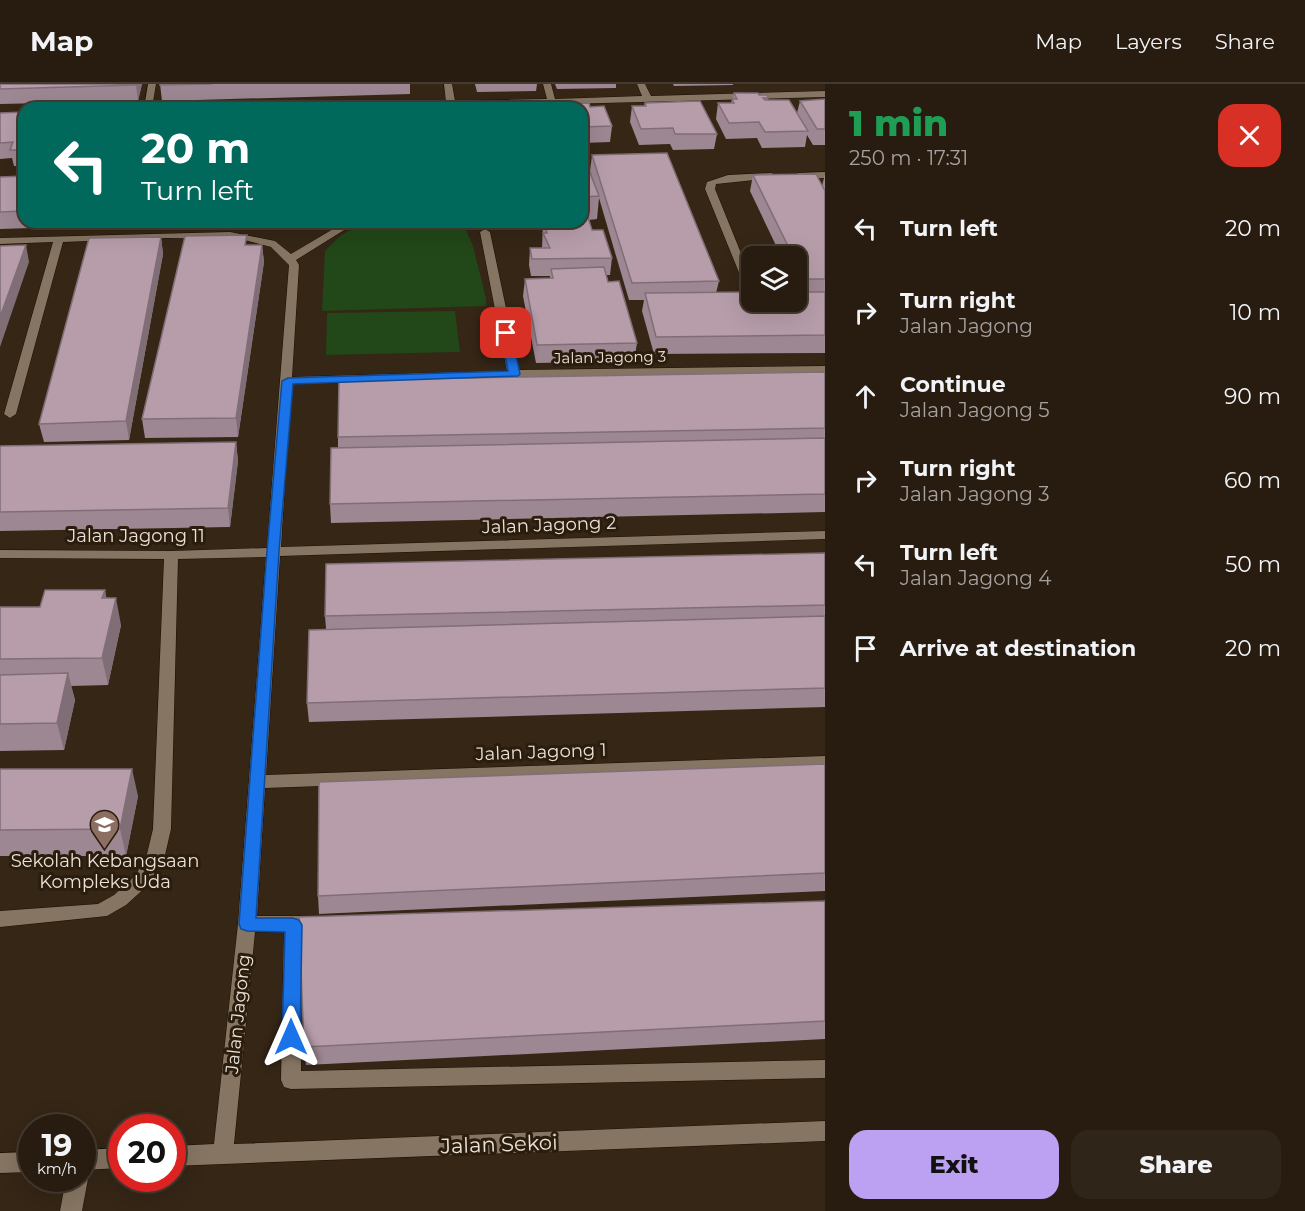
<!DOCTYPE html>
<html lang="en">
<head>
<meta charset="utf-8">
<style>
	body { margin:0; font-family:Montserrat,sans-serif; background:#302519; color:#f1f3f6; height:100vh; display:flex; flex-direction:column; font-size:22px; white-space:nowrap }
	* { box-sizing:border-box; margin:0 }
	p { font-size:20px; color:#a5a19f }
	.icon { flex:none; width:33px; height:33px; fill:none; stroke:currentColor; stroke-width:2; stroke-linecap:round; stroke-linejoin:round }
	.map { position:relative; flex:1; overflow:hidden }
	.details { display:flex; flex-direction:column; background:#281c10; width:480px }
	.details>* { flex:none }
	.hud { position:absolute; left:18px; top:18px; width:570px; height:126px; border-radius:18px; box-shadow:0 6px 24px #0002,0 0 0 2px #443a30; background:#00695c; color:#fff; overflow:hidden }
	.fabs { position:absolute; left:741px; top:162px; display:grid; gap:12px }
	.fabs a { display:grid; place-items:center; width:66px; height:66px; border-radius:12px; background:#281c10; box-shadow:0 6px 24px #0002,0 0 0 2px #443a30; font-size:30px }
	.speed { position:absolute; left:18px; top:1030px; display:flex; gap:12px; font-size:30px; font-weight:700; text-align:center }
	.speed>* { display:grid; place-content:center; width:78px; height:78px; border-radius:50%; background:#281c10; box-shadow:0 6px 24px #0002,0 0 0 2px #443a30; line-height:1 }
	.speed small { font-size:15px; font-weight:400 }
	.speed .limit { border:9px solid #d22; background:#fff; color:#111 }
	.pin { position:absolute; display:grid; place-items:center; width:51px; height:51px; color:#fff; margin:-26px; border-radius:12px; box-shadow:0 3px 9px #0006 }
	.me { position:absolute; width:66px; margin:-33px; rotate:0deg; stroke-linejoin:round; filter:drop-shadow(0 0 4px #0008) }
	.turn { display:flex; align-items:center; gap:21px; height:126px; padding:0 24px; font-size:27px }
	.turn .icon { width:78px; height:78px; stroke-width:2.5 }
	.turn b { display:block; font-size:42px; line-height:51px }
	.round { display:grid; place-items:center; flex:none; width:63px; height:63px; border-radius:18px; background:#302519 }
	.summary { display:flex; align-items:center; justify-content:space-between; height:102px; padding:0 24px }
	h1 { font-size:36px; font-weight:800; line-height:45px; color:#1e9e55 }
	.primary-button { display:flex; gap:12px; margin-top:auto; padding:12px 24px }
	.primary-button a { flex:1; height:69px; border-radius:18px; background:#bca0f2; color:#111; font-size:24px; font-weight:800; line-height:69px; text-align:center }
	.primary-button a+a { background:#302519; color:#f1f3f6 }
	ul { padding:0; list-style:none }
	li { display:flex; align-items:center; gap:18px; height:84px; padding:0 24px }
	li div { flex:1 }
	li b { display:block; font-size:22px }
	li em { font-style:normal }
	header { display:flex; align-items:center; gap:36px; box-sizing:border-box; height:84px; padding:0 30px; background:#281c10; border-bottom:2px solid #443a30 }
	header strong { font-size:28px }
	nav { display:flex; gap:33px; margin-inline-start:auto; font-size:21px }
	main { display:flex; flex:1; min-height:0 }
	.map>svg:first-child { display:block }
	.green { fill:#224718 }
	.lines { fill:none; stroke-linecap:round; stroke-linejoin:round }
	.minor-casing { stroke:#1c0f02; stroke-width:1 }
	.minor { fill:#867562; fill-rule:evenodd }
	.wall { fill:#9d8792 }
	.shaded-wall { fill:#806e77 }
	.building { fill:#b79daa; stroke:#806e77; stroke-width:1.5 }
	.route { fill:#1a73e8; stroke:#114b97; stroke-width:1.5 }
	.labels { text-anchor:middle; dominant-baseline:central; stroke-width:6; stroke-linejoin:round; paint-order:stroke }
	.far-street-label { font-size:15px; fill:#eae1d7; stroke:#2b1d0d }
	.street-label { font-size:18px; fill:#eae1d7; stroke:#2b1d0d }
	.poi-label { font-size:18px; fill:#eae1d7; stroke:#2b1d0d }
	.near-street-label { font-size:21px; fill:#eae1d7; stroke:#2b1d0d }
</style>
</head>
<body>
<header>
<strong>Map</strong>
<nav><a>Map</a><a>Layers</a><a>Share</a></nav>
</header>
<main>
<div class="map">
<svg width="825" height="1127" viewBox="0 0 825 1127">
	<rect width="100%" height="100%" fill="#352616"/>
	<path class="green" d="M365 138H449L464 142 473 162 486 214V222L322 227 325 167 340 152Z
		M455 227 460 268 326 271 327 229Z"/>
	<g class="lines">
		<defs>
			<path id="minor" d="M148 0H156L152 24H144Z
				M444 0H452L455 17 547 15 543 0H551L555 15 642 12 637 0H645L651 12 825 7V13L415 24 411 21 415 18H446Z
				M373 19 377 22 376 24H309L313 21Z
				M825 88V94L798 95 793 92 798 89Z
				M771 89 774 90V94L716 100 715 105 749 189 744 192 740 191 705 105 707 98 728 91Z
				M345 138H357L296 176 299 181 292 293 507 287 480 148 485 145 490 148 519 286 825 282V290L514 294 291 300 281 463 825 447V455L280 472 266 691 825 672V684L265 704 257 832H301L307 835 310 840 307 845 302 847 301 987 825 976V994L291 1005 284 1003 281 996 284 848H255L234 1060 825 1037V1057L172 1082V1062L214 1060 238 840 266 473 178 475 171 745 165 771 148 801 126 821 107 832 0 843V827L98 820 114 811 136 791 147 770 153 745 164 475 0 474V466L171 467 267 464 289 181 271 163 241 155 165 154 63 158 16 330 10 334 4 330 53 158 0 160V154L230 148 275 157 291 170Z
				M122 1064V1084L82 1086V1066Z
				M32 1068V1088L0 1089V1069Z
				M82 1087 88 1095 82 1127H60L66 1095H82Z"/>
		</defs>
		<use href="#minor" class="minor-casing"/>
		<use href="#minor" class="minor"/>
	</g>
	<path class="wall" d="M0 0H142L138 17 0 20Z
		M160 0H410V10L162 17Z
		M475 0H537L536 7 477 8Z
		M555 0H616V4L557 5Z
		M673 0H733V1L674 2Z
		M734 9 759 11 768 14V16L797 29 800 17 825 15V61H813L807 51 805 63 762 64 757 54 726 55 716 35 718 19H731L732 15H733Z
		M645 19 717 50 714 65 673 66 670 60 639 61 630 38 632 22H644Z
		M556 20 590 23 612 42 610 58 582 59V24L556 23Z
		M24 28V82H14L12 74 0 75V29Z
		M582 68 594 99 590 87 592 71 719 197 716 209 798 208 796 205V172H781L750 107 753 91 822 102 825 90V269L654 270 642 227 644 216H629L599 114 597 135 589 136 592 146 612 174 610 191H606L608 198 637 259 634 277 536 279 523 212 525 195 550 194V192H531L529 181 530 164H542L543 139 491 142 489 138H582Z
		M24 92V138H214L0 145V93Z
		M161 153 163 170 129 356 44 358 39 340Z
		M248 161H262L264 178 238 353 145 354 142 335Z
		M825 288V428L331 439 330 420 338 364V353Z
		M236 358 238 377 230 443 0 447V362Z
		M825 469V623L309 638 307 619 326 545 325 532Z
		M105 506 106 514 121 541 108 601 71 602 75 616 64 666 0 667V523H40Z
		M825 680V807L319 830 318 812Z
		M0 685 138 712 126 772H0Z
		M825 817V955L306 981 304 963Z"/>
	<path class="shaded-wall" d="M136 0H142L138 17 136 1Z
		M161 153 163 170 129 356 126 337Z
		M26 161 29 178 0 263V233Z
		M262 161 264 178 238 353 236 334Z
		M236 358 238 377 230 443 228 424Z
		M105 506 110 532 102 514Z
		M116 514 121 541 108 601 102 574Z
		M68 589 75 616 64 666 57 639Z
		M132 685 138 712 126 772 120 745Z"/>
	<path class="building" d="M0 0H136V1L0 5Z
		M160 0H212L160 1Z
		M734 9H758L759 11H767L768 14H763L765 16H789L808 47 765 48 759 38 729 39 718 19H734L732 15H737Z
		M825 15V45H817L800 17Z
		M700 17 717 50H675L673 44 641 45 632 22H646L645 19Z
		M332 18V24H280V20Z
		M434 19 435 24H352V20Z
		M589 19 590 23 604 22 612 42 582 43V24H543L542 23H557L556 20Z
		M252 23V24H208Z
		M467 23 505 24H467Z
		M24 28V66H10L13 58 0 59V29Z
		M582 68 599 112 582 113Z
		M667 69 719 197 632 199 592 71Z
		M816 90 825 107V195H804L796 180V172H793L753 91Z
		M24 92V127L0 128V93Z
		M582 133H588L592 146H603L612 174 532 175 530 164H550L543 149H547L544 138H582Z
		M247 151 245 161H262L236 334 142 335 185 152Z
		M161 153 126 337 39 340 89 154Z
		M26 161 0 233V162Z
		M604 183 608 198 619 197 637 259 537 261 525 195 553 194 551 185Z
		M752 208V218H796V208H825V251L656 253 645 209Z
		M825 288V344L338 353 339 296Z
		M825 354V410L330 420 331 364Z
		M236 358 228 424 0 428V362Z
		M825 469V521L325 532 326 480Z
		M45 506H105L102 514H116L102 574 0 575V523H40Z
		M825 532V604L307 619 309 546Z
		M68 589 57 639 0 640V591Z
		M825 680V789L318 812 319 698Z
		M0 685H132L120 745 0 746Z
		M825 817V937L304 963 299 833Z"/>
	<path class="route" d="M506 246 511 249 520 290 518 292 293 300 279 467 256 834H293L299 836 302 841 300 953 297 959 291 961 285 959 282 953 285 848 247 847 241 845 239 840 267 467 282 297 288 294 508 287 501 249Z"/>
	<defs>
		<symbol id="school-pin" viewBox="-11 -11 22 30"><path d="M0 17L-7.5 6A9.5 9.5 0 1 1 7.5 6Z" fill="#8d6e63" stroke="#2b1d0d"/><path d="M0-5L7-2L0 1L-7-2ZM-4 1L0 2.5L4 1V4Q0 6-4 4Z" fill="#fff"/></symbol>
	</defs>
	<g fill-rule="evenodd">
		<use href="#school-pin" x="88" y="724" width="33" height="45"/>
	</g>
	<g class="labels">
		<g class="far-street-label">
			<text transform="translate(610 273) rotate(-1)">Jalan Jagong 3</text>
		</g>
		<g class="street-label">
			<text transform="translate(549 441) rotate(-2)">Jalan Jagong 2</text>
			<text x="136" y="452">Jalan Jagong 11</text>
			<text transform="translate(541 668) rotate(-2)">Jalan Jagong 1</text>
			<text transform="translate(238 930) rotate(-84)">Jalan Jagong</text>
		</g>
		<g class="poi-label">
			<text x="105" y="777">Sekolah Kebangsaan<tspan x="105" dy="21">Kompleks Uda</tspan></text>
		</g>
		<g class="near-street-label">
			<text transform="translate(499 1060) rotate(-2)">Jalan Sekoi</text>
		</g>
	</g>
</svg>
<div class="fabs">
<a><svg class="icon" aria-label="layers" viewBox="0 0 24 24"><path d="M12 4l9 5-9 5-9-5zM3 14l9 5 9-5"/></svg></a>
</div>
<div class="speed"><div>19<small>km/h</small></div><div class="limit">20</div></div>
<div class="pin" style="left:506px;top:249px;background:#d93025"><svg class="icon" aria-label="arrive" viewBox="0 0 24 24"><path d="M6 21V4h12l-3 4 3 4H6"/></svg></div>
<svg class="me" style="left:291px;top:953px" viewBox="-20 -20 40 40"><path d="M0-17L14 15 0 8-14 15z" fill="#1a73e8" stroke="#fff" stroke-width="4"/></svg>
<div class="hud">
<div class="turn"><svg class="icon" aria-label="left" viewBox="0 0 24 24"><path d="M17 20v-9H6M10 6l-5 5 5 5"/></svg><div><b>20 m</b>Turn left</div></div>
</div>
</div>
<section class="details">
<div class="summary"><div><h1>1 min</h1><p>250 m · 17:31</p></div><a class="round" style="background:#d93025;color:#fff"><svg class="icon" aria-label="close" viewBox="0 0 24 24"><path d="M6 6l12 12M18 6L6 18"/></svg></a></div>
<ul>
<li><svg class="icon" aria-label="left" viewBox="0 0 24 24"><path d="M17 20v-9H6M10 6l-5 5 5 5"/></svg><div><b>Turn left</b></div><em>20 m</em></li>
<li><svg class="icon" aria-label="right" viewBox="0 0 24 24"><path d="M7 20v-9h11M14 6l5 5-5 5"/></svg><div><b>Turn right</b><p>Jalan Jagong</p></div><em>10 m</em></li>
<li><svg class="icon" aria-label="ahead" viewBox="0 0 24 24"><path d="M12 20V5M6 11l6-6 6 6"/></svg><div><b>Continue</b><p>Jalan Jagong 5</p></div><em>90 m</em></li>
<li><svg class="icon" aria-label="right" viewBox="0 0 24 24"><path d="M7 20v-9h11M14 6l5 5-5 5"/></svg><div><b>Turn right</b><p>Jalan Jagong 3</p></div><em>60 m</em></li>
<li><svg class="icon" aria-label="left" viewBox="0 0 24 24"><path d="M17 20v-9H6M10 6l-5 5 5 5"/></svg><div><b>Turn left</b><p>Jalan Jagong 4</p></div><em>50 m</em></li>
<li><svg class="icon" aria-label="arrive" viewBox="0 0 24 24"><path d="M6 21V4h12l-3 4 3 4H6"/></svg><div><b>Arrive at destination</b></div><em>20 m</em></li>
</ul>
<div class="primary-button"><a>Exit</a><a>Share</a></div>
</section>
</main>
</body>
</html>
